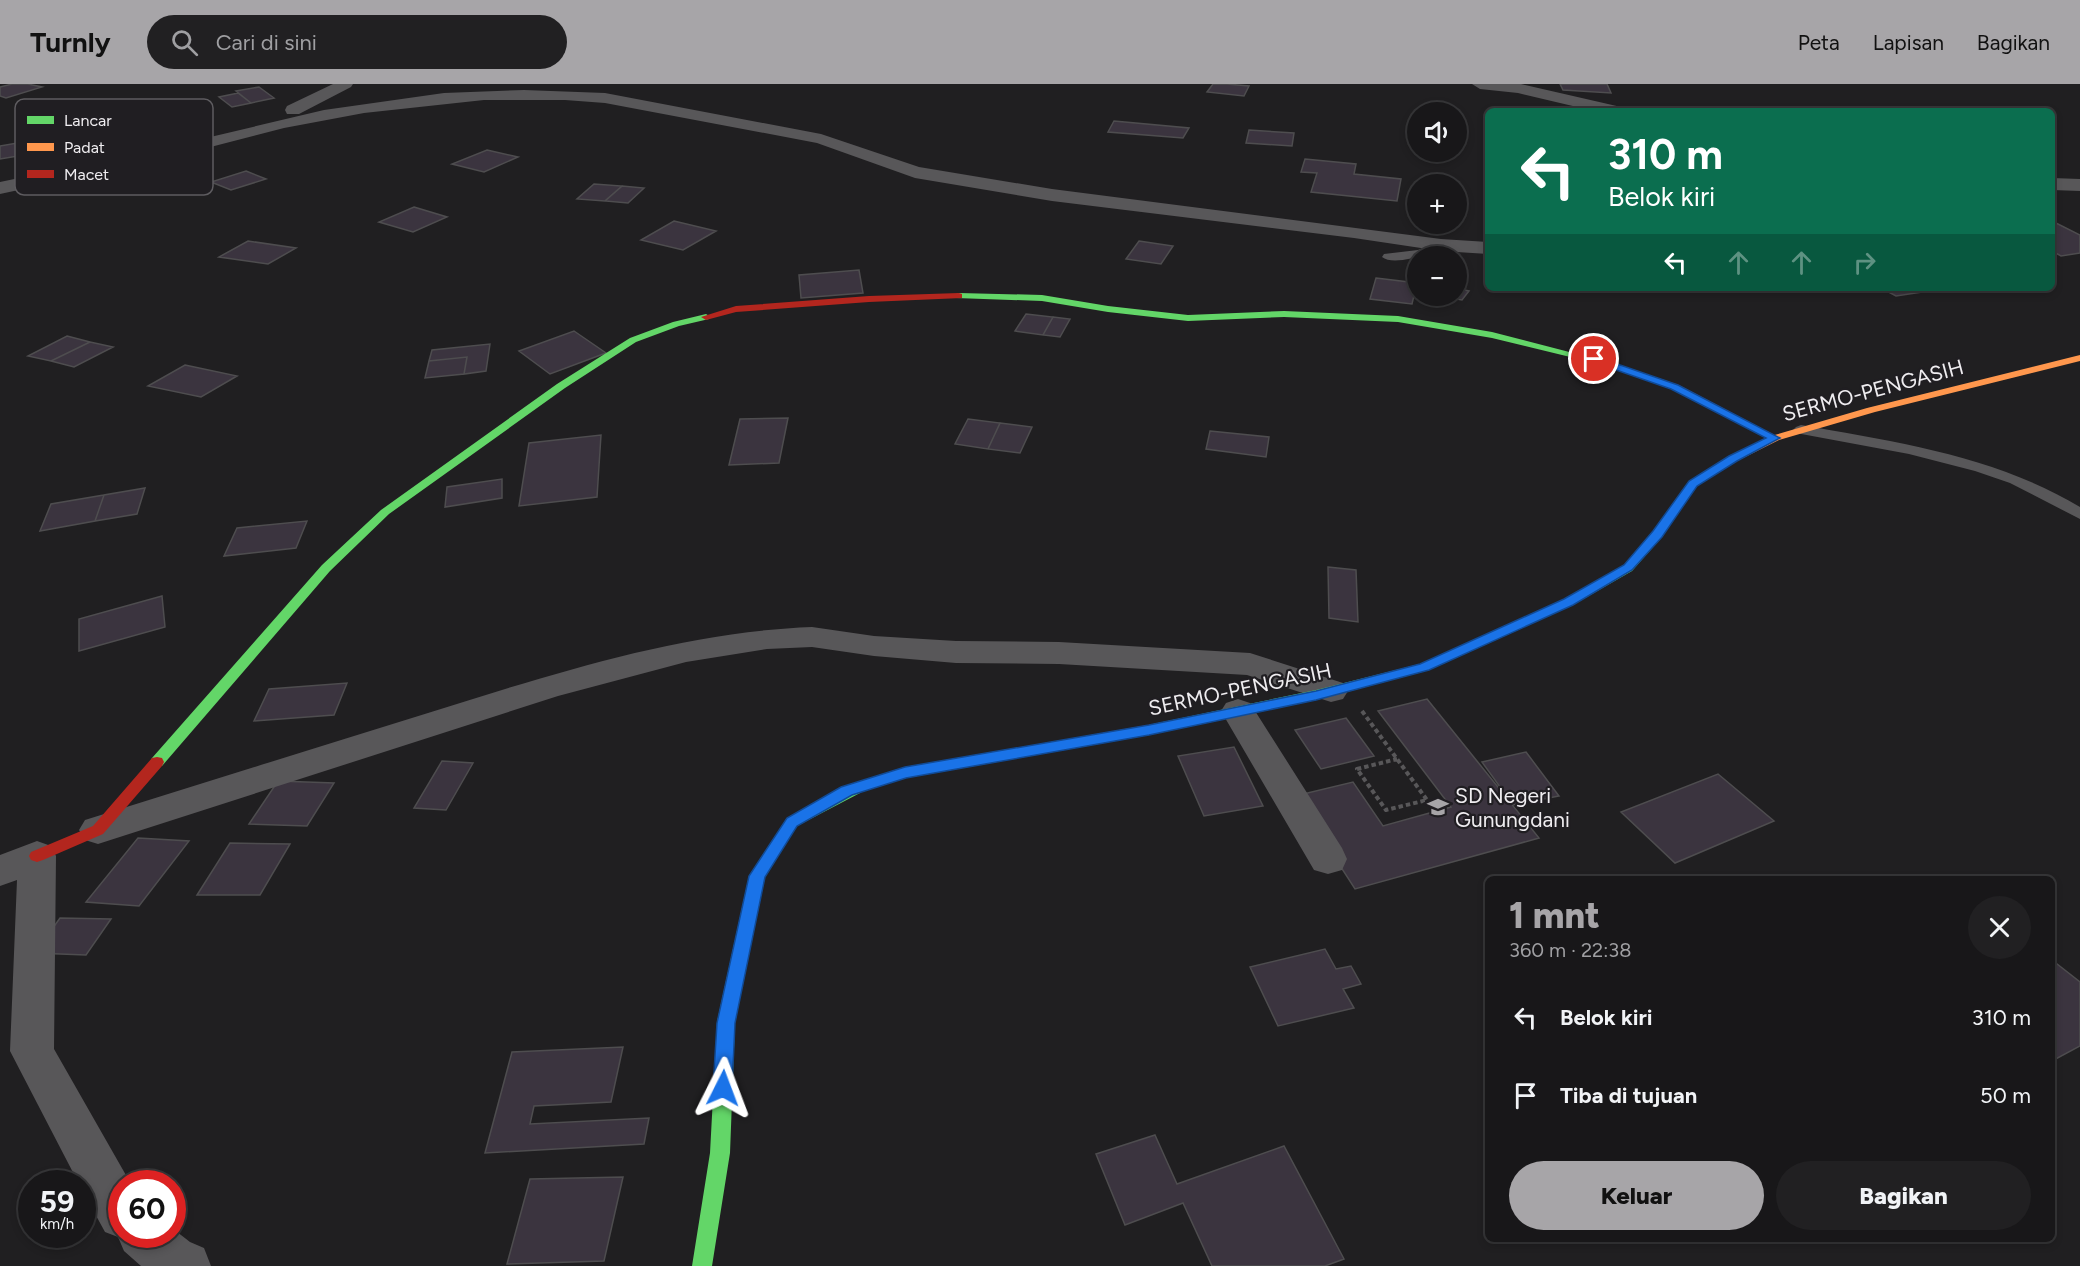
<!DOCTYPE html>
<html lang="id">
<head>
<meta charset="utf-8">
<style>
	body { margin:0; font-family:Figtree,sans-serif; background:#212022; color:#f1f3f6; height:100vh; display:flex; flex-direction:column; font-size:22px; white-space:nowrap }
	* { box-sizing:border-box; margin:0 }
	p { font-size:20px; color:#9f9fa2 }
	.icon { flex:none; width:33px; height:33px; fill:none; stroke:currentColor; stroke-width:2; stroke-linecap:round; stroke-linejoin:round }
	.map { position:relative; flex:1; overflow:hidden }
	.panel { position:absolute; left:1485px; top:792px; width:570px; height:366px; display:flex; flex-direction:column; background:#181719; border-radius:9px; box-shadow:0 3px 9px #0003,0 0 0 2px #363638 }
	.panel>* { flex:none }
	.hud { position:absolute; left:1485px; top:24px; width:570px; height:183px; border-radius:9px; box-shadow:0 3px 9px #0003,0 0 0 2px #363638; background:#0b6e4f; color:#fff; overflow:hidden }
	.buttons { position:absolute; left:1407px; top:18px; display:grid; gap:12px }
	.buttons a { display:grid; place-items:center; width:60px; height:60px; border-radius:50%; background:#181719; box-shadow:0 3px 9px #0003,0 0 0 2px #363638; font-size:30px }
	.speed { position:absolute; left:18px; top:1086px; display:flex; gap:12px; font-size:30px; font-weight:700; text-align:center }
	.speed>* { display:grid; place-content:center; width:78px; height:78px; border-radius:50%; background:#181719; box-shadow:0 3px 9px #0003,0 0 0 2px #363638; line-height:1 }
	.speed small { font-size:15px; font-weight:400 }
	.speed .limit { border:9px solid #d22; background:#fff; color:#111 }
	.pin { position:absolute; display:grid; place-items:center; width:51px; height:51px; color:#fff; margin:-26px; border:3px solid #fff; border-radius:50%; box-shadow:0 2px 6px #0007 }
	.me { position:absolute; width:66px; margin:-33px; rotate:3deg; stroke-linejoin:round; filter:drop-shadow(0 0 4px #0008) }
	.turn { display:flex; align-items:center; gap:21px; height:126px; padding:0 24px; font-size:27px }
	.turn .icon { width:78px; height:78px; stroke-width:2.5 }
	.turn b { display:block; font-size:42px; line-height:51px }
	.lanes { display:flex; align-items:center; height:57px; padding:0 24px; background:#0003; justify-content:center; gap:30px; direction:ltr }
	.lanes .off { opacity:.35 }
	.round { display:grid; place-items:center; flex:none; width:63px; height:63px; border-radius:32px; background:#212022 }
	.headline { display:flex; align-items:center; justify-content:space-between; height:102px; padding:0 24px }
	h1 { font-size:36px; font-weight:800; line-height:45px; color:#a7a5a8 }
	.primary-button { display:flex; gap:12px; margin-top:auto; padding:12px 24px }
	.primary-button a { flex:1; height:69px; border-radius:36px; background:#a7a5a8; color:#111; font-size:24px; font-weight:800; line-height:69px; text-align:center }
	.primary-button a+a { background:#212022; color:#f1f3f6 }
	ul { padding:0; list-style:none }
	li { display:flex; align-items:center; gap:18px; height:78px; padding:0 24px }
	li div { flex:1 }
	li b { display:block; font-size:22px }
	li em { font-style:normal }
	header { display:flex; align-items:center; gap:36px; box-sizing:border-box; height:84px; padding:0 30px; background:#a7a5a8; color:#111 }
	header strong { font-size:28px }
	nav { display:flex; gap:33px; margin-inline-start:auto; font-size:21px }
	.search { width:420px; height:54px; background:#212022; display:flex; align-items:center; gap:15px; box-sizing:border-box; padding:0 21px; border-radius:33px; color:#9f9fa2; font-size:22px }
	.map>svg:first-child { display:block }
	.building { fill:#3b343f; stroke:#4e4d4f; stroke-width:1.5 }
	.lines { fill:none; stroke-linecap:round; stroke-linejoin:round }
	.path { stroke:#585759; stroke-width:4; stroke-dasharray:4.5 3; stroke-linecap:butt }
	.lane { fill:#585759; fill-rule:evenodd }
	.street { fill:#585759; fill-rule:evenodd }
	.fast { fill:#63d668; fill-rule:evenodd }
	.slow { fill:#ff974d; fill-rule:evenodd }
	.jam { fill:#b3261e; fill-rule:evenodd }
	.route { fill:#1a73e8; stroke:#114b97; stroke-width:1.5 }
	.labels { text-anchor:middle; dominant-baseline:central; stroke-width:4.5; stroke-linejoin:round; paint-order:stroke }
	.street-label { font-size:21px; fill:#efedf0; stroke:#201e22 }
	.poi-label { font-size:21px; fill:#efedf0; stroke:#201e22; text-anchor:start }
	.key { fill:#201e22; stroke:#5e5c60; stroke-width:1.5 }
	.key-label { font-size:16px; fill:#efedf0 }
</style>
</head>
<body>
<header>
<strong>Turnly</strong>
<div class="search"><svg class="icon" aria-label="search" viewBox="0 0 24 24"><circle cx="10" cy="10" r="6"/><path d="M15 15l6 6"/></svg>Cari di sini</div>
<nav><a>Peta</a><a>Lapisan</a><a>Bagikan</a></nav>
</header>
<div class="map">
<svg width="2080" height="1182" viewBox="0 0 2080 1182">
	<rect width="100%" height="100%" fill="#201f21"/>
	<path class="building" d="M12 0H28L42 3 6 14 0 12V3Z
		M1213 0H1227L1249 2 1244 12 1207 8Z
		M1560 0H1607L1611 9 1563 6Z
		M259 3 274 14 251 19 236 7Z
		M238 9 251 19 232 23 219 13Z
		M1114 37 1189 44 1183 54 1108 48Z
		M1249 46 1294 49 1292 62 1246 59Z
		M23 58 30 70 0 75V62Z
		M487 66 518 73 484 88 452 80Z
		M1305 75 1356 80 1354 90 1401 95 1397 117 1311 108 1317 89 1301 88Z
		M246 87 266 95 231 106 211 98Z
		M594 100 622 102 605 117 577 115Z
		M622 102 644 104 628 119 605 117Z
		M414 123 447 133 413 148 379 138Z
		M674 137 716 147 683 166 641 156Z
		M2052 137 2080 151V169L2061 172 2052 167Z
		M248 157 296 164 268 180 219 173Z
		M1139 157 1173 162 1161 180 1126 175Z
		M859 186 863 209 801 214 799 191Z
		M1376 194 1417 199 1412 220 1370 215Z
		M1456 204 1469 207 1462 216 1445 213 1456 212Z
		M1881 204H1949L1896 212Z
		M1026 230 1053 233 1043 251 1015 247Z
		M1053 233 1070 235 1060 253 1043 251Z
		M574 247 606 269 550 290 519 267Z
		M67 252 90 258 51 277 28 272Z
		M90 258 113 263 74 283 51 277Z
		M490 260 486 287 464 290 467 273 429 277 432 266Z
		M467 273 464 290 425 294 429 277Z
		M185 281 237 292 201 313 148 302Z
		M788 334 779 379 729 381 740 335Z
		M968 335 1000 339 988 365 955 360Z
		M1000 339 1032 343 1020 369 988 365Z
		M1210 347 1269 353 1266 373 1206 365Z
		M601 351 597 413 519 422 529 359Z
		M502 395V414L445 423 447 403Z
		M145 404 137 430 95 437 104 411Z
		M104 411 95 437 40 447 51 420Z
		M307 437 296 464 224 472 237 444Z
		M1328 483 1356 486 1358 538 1329 534Z
		M162 512 165 543 79 567V535Z
		M347 599 334 631 254 637 269 605Z
		M1427 615 1539 754 1355 805 1295 712 1353 698 1383 742 1451 723 1378 627Z
		M1346 634 1374 672 1321 685 1295 646Z
		M1234 663 1263 722 1204 732 1178 672Z
		M1526 668 1559 712 1513 721 1482 678Z
		M442 677 473 679 446 726 414 724Z
		M1718 690 1774 737 1675 779 1621 728Z
		M278 697 334 699 307 742 249 740Z
		M138 754 189 757 139 822 86 818Z
		M230 759 290 760 260 811H197Z
		M60 834 111 835 86 871 35 869Z
		M1325 865 1336 885 1351 882 1361 900 1343 905 1354 924 1278 942 1250 883Z
		M2052 876 2080 898V962L2052 977Z
		M623 963 611 1018 534 1022 530 1040 649 1034 644 1060 485 1069 512 968Z
		M1155 1051 1177 1100 1284 1062 1344 1175 1325 1182H1212L1183 1119 1125 1141 1096 1070Z
		M623 1093 604 1177 507 1180 530 1095Z"/>
	<g class="lines">
		<path class="path" d="M1362 627 1427 716 1386 726 1357 685 1397 675"/>
		<path class="lane" d="M1441 157 1447 161 1445 164C1431 169 1394 183 1382 173L1384 170 1418 166Z
			M1801 341C1897 358 1995 372 2080 423V435L2010 399 1975 387 1909 370 1796 349 1793 346 1796 343Z"/>
		<path class="street" d="M333 0H353L351 3 299 30H287L285 26 287 22Z
			M1472 0H1521L1621 23 1623 27H1594L1518 9 1480 5Z
			M524 6 605 9 821 50 919 83 1052 105 1441 155 1488 158V170L1441 167 1354 154 1052 117 915 94 817 59 605 19 565 16H484L364 29 284 44 168 74 0 110V98L168 63 324 26 444 9Z
			M2052 94 2080 95V107L2052 106Z
			M812 543 874 552 956 557 1059 558 1250 569 1343 599 1348 607 1343 615 1331 618 1247 591 1059 580 956 579 874 572 812 563 767 565 686 578 558 612 98 760 85 756 79 746 85 736C199 700 313 665 428 629 553 590 680 548 812 543Z
			M1238 615 1250 619 1342 764 1347 775 1342 786 1328 790 1314 786 1221 627 1226 619Z
			M37 757 51 762 56 772 54 965 131 1100H122V1150H172V1144L190 1158 204 1164 211 1182H141L124 1167 118 1153 105 1148 82 1106V1100H79L10 967 17 796 0 802V771Z"/>
		<path class="fast" d="M959 209 1042 211 1108 222 1188 231 1284 227 1398 232 1492 248 1604 277 1599 280 1492 254 1398 238 1284 233 1188 237 1108 228 1042 217 956 214V210Z
			M706 230 711 233 709 235 679 242 636 258 565 304 389 430 330 487 162 682H152L150 678 152 674 322 481 381 426 557 300 630 254 673 238Z
			M1727 375 1731 376V380L1697 401 1662 453 1632 487 1573 521 1429 586 1316 616 1153 650 1146 645 1153 640 1316 606 1420 580 1565 515 1624 481 1654 447 1689 397Z
			M855 700 860 701 862 705 860 709 797 742 765 793 735 938 730 1069 712 1182H692L710 1069 717 938 749 792 787 734Z"/>
		<path class="slow" d="M2080 271V277L1875 328 1779 356 1731 380H1723L1722 378 1771 352 1867 324Z"/>
		<path class="jam" d="M959 209 962 210V214L869 218 736 228 706 236 701 233 736 222 869 212Z
			M1599 274 1679 301 1780 354 1775 357 1771 356 1671 305 1596 279V275Z
			M1153 640 1158 641 1160 645 1158 649 906 694 855 710 850 709 848 705 850 701 905 684Z
			M157 673 162 674 164 678 162 682 103 750 43 776 37 778 31 776 29 772 31 768 93 742 152 674Z"/>
	</g>
	<path class="route" d="M1590 273H1597L1678 301 1780 354 1737 377 1697 402 1662 453 1632 486 1573 521 1429 586 1316 616 1149 651 906 694 852 711 797 742 765 793 735 939 732 1004 729 1010 723 1012 716 1010 713 1004 717 939 749 792 787 734 841 703 905 683 1149 641 1316 607 1420 580 1564 515 1624 481 1653 447 1689 397 1729 372 1766 354 1671 305 1590 277Z"/>
	<defs>
		<symbol id="school-bare" viewBox="-9 -9 18 18"><path d="M0-5L7-2L0 1L-7-2ZM-4 1L0 2.5L4 1V4Q0 6-4 4Z" fill="#a7a5a8" stroke="#201e22" stroke-width="2.5" paint-order="stroke"/></symbol>
	</defs>
	<g fill-rule="evenodd">
		<use href="#school-bare" x="1423" y="708" width="30" height="30"/>
	</g>
	<g class="labels">
		<g class="street-label">
			<text transform="translate(1873 306) rotate(-15)">SERMO-PENGASIH</text>
			<text transform="translate(1240 605) rotate(-12)">SERMO-PENGASIH</text>
		</g>
		<g class="poi-label">
			<text x="1455" y="711">SD Negeri<tspan x="1455" dy="24">Gunungdani</tspan></text>
		</g>
	</g>
	<rect x="15" y="15" width="198" height="96" rx="9" class="key"/>
	<rect x="27" y="32" width="27" height="8" fill="#63d668"/>
	<rect x="27" y="59" width="27" height="8" fill="#ff974d"/>
	<rect x="27" y="86" width="27" height="8" fill="#b3261e"/>
	<g class="key-label">
		<text x="64" y="42">Lancar</text>
		<text x="64" y="69">Padat</text>
		<text x="64" y="96">Macet</text>
	</g>
</svg>
<div class="buttons">
<a><svg class="icon" aria-label="sound" viewBox="0 0 24 24"><path d="M4 9h4l5-4v14l-5-4H4zM17 9q2 3 0 6"/></svg></a>
<a>+</a>
<a>−</a>
</div>
<div class="speed"><div>59<small>km/h</small></div><div class="limit">60</div></div>
<div class="pin" style="left:1594px;top:275px;background:#d93025"><svg class="icon" aria-label="arrive" viewBox="0 0 24 24"><path d="M6 21V4h12l-3 4 3 4H6"/></svg></div>
<svg class="me" style="left:723px;top:1004px" viewBox="-20 -20 40 40"><path d="M0-17L14 15 0 8-14 15z" fill="#1a73e8" stroke="#fff" stroke-width="4"/></svg>
<div class="hud">
<div class="turn"><svg class="icon" aria-label="left" viewBox="0 0 24 24"><path d="M17 20v-9H6M10 6l-5 5 5 5"/></svg><div><b>310 m</b>Belok kiri</div></div>
<div class="lanes"><svg class="icon" aria-label="left" viewBox="0 0 24 24"><path d="M17 20v-9H6M10 6l-5 5 5 5"/></svg><svg class="icon off" aria-label="ahead" viewBox="0 0 24 24"><path d="M12 20V5M6 11l6-6 6 6"/></svg><svg class="icon off" aria-label="ahead" viewBox="0 0 24 24"><path d="M12 20V5M6 11l6-6 6 6"/></svg><svg class="icon off" aria-label="right" viewBox="0 0 24 24"><path d="M7 20v-9h11M14 6l5 5-5 5"/></svg></div>
</div>
<section class="panel">
<div class="headline"><div><h1>1 mnt</h1><p>360 m · 22:38</p></div><a class="round"><svg class="icon" aria-label="close" viewBox="0 0 24 24"><path d="M6 6l12 12M18 6L6 18"/></svg></a></div>
<ul>
<li><svg class="icon" aria-label="left" viewBox="0 0 24 24"><path d="M17 20v-9H6M10 6l-5 5 5 5"/></svg><div><b>Belok kiri</b></div><em>310 m</em></li>
<li><svg class="icon" aria-label="arrive" viewBox="0 0 24 24"><path d="M6 21V4h12l-3 4 3 4H6"/></svg><div><b>Tiba di tujuan</b></div><em>50 m</em></li>
</ul>
<div class="primary-button"><a>Keluar</a><a>Bagikan</a></div>
</section>
</div>
</body>
</html>
